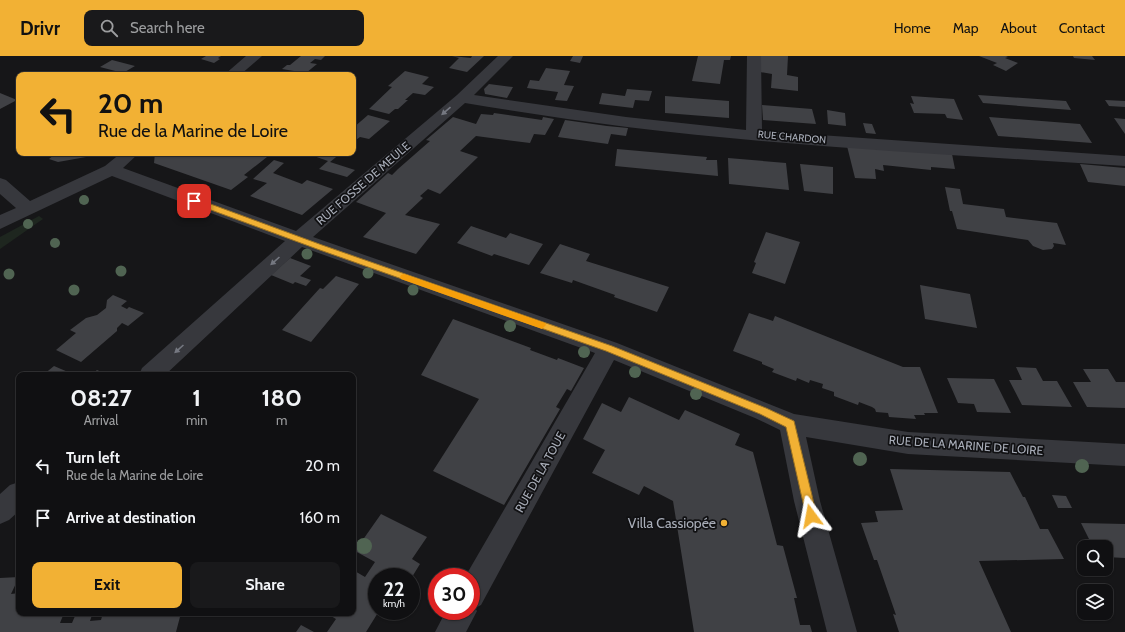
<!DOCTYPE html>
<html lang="en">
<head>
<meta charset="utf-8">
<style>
	body { margin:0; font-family:Cabin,sans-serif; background:#19191b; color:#f1f3f6; height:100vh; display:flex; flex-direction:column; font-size:15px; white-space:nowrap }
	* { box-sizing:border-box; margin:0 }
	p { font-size:13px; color:#9c9d9f }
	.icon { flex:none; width:22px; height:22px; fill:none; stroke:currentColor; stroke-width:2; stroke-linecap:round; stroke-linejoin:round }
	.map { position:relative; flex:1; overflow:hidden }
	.sheet { position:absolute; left:16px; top:316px; width:340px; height:244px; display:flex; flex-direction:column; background:#101012; border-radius:8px; box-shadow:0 1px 3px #0004,0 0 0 1px #303032 }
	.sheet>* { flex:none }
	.hud { position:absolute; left:16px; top:16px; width:340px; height:84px; border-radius:8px; box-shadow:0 1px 3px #0004,0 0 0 1px #303032; background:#f2b134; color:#111; overflow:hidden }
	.fabs { position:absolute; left:1077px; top:484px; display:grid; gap:8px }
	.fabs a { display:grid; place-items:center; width:36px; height:36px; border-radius:8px; background:#101012; box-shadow:0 1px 3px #0004,0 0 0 1px #303032; font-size:20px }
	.speed { position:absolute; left:368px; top:512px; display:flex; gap:8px; font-size:20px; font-weight:700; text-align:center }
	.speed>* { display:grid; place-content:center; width:52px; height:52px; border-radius:50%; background:#101012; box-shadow:0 1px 3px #0004,0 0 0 1px #303032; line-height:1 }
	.speed small { font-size:10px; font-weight:400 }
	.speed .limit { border:6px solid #d22; background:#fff; color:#111 }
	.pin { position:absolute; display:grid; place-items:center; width:34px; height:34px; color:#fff; margin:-17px; border-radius:8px; box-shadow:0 2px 6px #0006 }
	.me { position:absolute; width:44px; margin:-22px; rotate:347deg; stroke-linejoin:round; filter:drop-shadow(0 0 3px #0008) }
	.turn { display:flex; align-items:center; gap:14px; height:84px; padding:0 16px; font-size:18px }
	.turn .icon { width:52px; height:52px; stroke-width:2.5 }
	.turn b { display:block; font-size:28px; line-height:34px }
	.eta { display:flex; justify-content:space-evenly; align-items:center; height:68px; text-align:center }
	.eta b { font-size:24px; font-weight:700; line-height:28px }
	.primary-button { display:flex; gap:8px; margin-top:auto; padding:8px 16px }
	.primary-button a { flex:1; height:46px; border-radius:8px; background:#f2b134; color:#111; font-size:16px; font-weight:700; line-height:46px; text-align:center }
	.primary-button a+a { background:#19191b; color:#f1f3f6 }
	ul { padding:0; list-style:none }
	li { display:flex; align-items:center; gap:12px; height:52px; padding:0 16px }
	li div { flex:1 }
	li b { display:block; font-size:15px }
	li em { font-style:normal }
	header { display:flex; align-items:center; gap:24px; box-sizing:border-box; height:56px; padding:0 20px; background:#f2b134; color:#111 }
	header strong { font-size:19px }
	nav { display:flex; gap:22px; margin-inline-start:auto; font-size:14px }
	.search { width:280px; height:36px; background:#19191b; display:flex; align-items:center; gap:10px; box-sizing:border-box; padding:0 14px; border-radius:8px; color:#9c9d9f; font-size:15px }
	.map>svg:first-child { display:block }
	.green { fill:#1e261f }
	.building { fill:#404145 }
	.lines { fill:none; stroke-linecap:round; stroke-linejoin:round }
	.street { fill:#37383d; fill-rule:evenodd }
	.tree { fill:#506452 }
	.oneway { fill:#757881 }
	.route { fill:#f2b134; stroke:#9d7322 }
	.slow { fill:#f59e0b }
	.poi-dot { fill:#f2b134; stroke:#111113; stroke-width:1.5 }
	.labels { text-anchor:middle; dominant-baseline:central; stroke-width:3.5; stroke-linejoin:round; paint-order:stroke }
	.far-street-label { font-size:10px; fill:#a8adb8; stroke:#111113 }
	.street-label { font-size:12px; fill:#a8adb8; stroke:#111113 }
	.near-poi-label { font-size:14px; fill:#a8adb8; stroke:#111113; text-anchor:end }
</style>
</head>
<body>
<header>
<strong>Drivr</strong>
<div class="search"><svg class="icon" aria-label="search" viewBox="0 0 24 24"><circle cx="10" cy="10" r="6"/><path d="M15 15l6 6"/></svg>Search here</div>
<nav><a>Home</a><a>Map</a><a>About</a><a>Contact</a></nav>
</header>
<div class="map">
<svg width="1125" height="576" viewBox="0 0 1125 576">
	<rect width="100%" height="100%" fill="#161618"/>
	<path class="green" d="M39 160 43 163 0 193V181Z"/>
	<path class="building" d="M206 0H221L218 2 220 3 214 7 201 3Z
		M301 0H325L321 4 315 3 310 7 317 8 306 17 282 13 287 9H290Z
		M452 0 471 2 472 0H484L467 16 449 12 459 2Z
		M573 0H583L580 7 570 5Z
		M698 0H731L730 4H724L720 28 692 25Z
		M761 0H788L787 19 798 21V35L771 32 772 18 760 16Z
		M979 0H1006L1008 1 1005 2 1018 7 1006 15 993 9 997 7Z
		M1073 0H1092L1095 4 1074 2Z
		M112 4 135 10 123 17 100 11Z
		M546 12 570 15 564 29 574 30 567 45 555 44 558 36 527 32 530 24 539 25Z
		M405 15 429 21 422 28 434 31 425 39 413 37 405 44H408L398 53H395L389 58 369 53 392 31 388 30Z
		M489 28 513 31 507 42 485 38 484 33Z
		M627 33 652 35 649 45 635 44 633 52 599 48 602 37 625 40Z
		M0 37 17 44 0 53Z
		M978 39 1066 45 1071 54 983 47Z
		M665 40 729 45V62L665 57Z
		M911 40 954 43 963 64 947 62 945 58 914 57 910 47 914 48Z
		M1105 44 1125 45V51L1109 50Z
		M762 49 812 53 816 68 763 64Z
		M827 54 845 57 846 70 828 68Z
		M494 57 542 64 543 61 554 63 545 79 534 78 530 87 476 80 460 95 478 101 440 138 428 133 420 140 423 142 405 159 440 168 416 198 363 181 386 157 356 146 388 117 392 119 398 113 430 85 426 84 453 61 476 68 481 58 493 59Z
		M368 59 390 65 369 83 360 81 353 86V72Z
		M989 61 1080 68 1092 87 998 80Z
		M1114 62 1125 63V78Z
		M565 64 607 70 628 72 626 80 611 78 608 88 558 81Z
		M863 67 872 68 876 78 866 77Z
		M847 90 952 98 955 113 931 111V114L883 109 884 115 875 113 876 123 855 122Z
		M617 93 707 101 706 104H717L718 120 615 110Z
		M50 97H103V98L58 106 49 103 54 99Z
		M155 97H242L255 101 259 98 267 101 244 119 248 121 231 134 154 107Z
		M309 97H341L330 106 355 114 347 121 319 113 328 105 308 98Z
		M728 102 786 107 789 134 729 128Z
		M274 104 284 107 273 117 302 128 307 124 333 133 302 159 250 140 267 127 253 123Z
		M800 108 833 111V138L804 135Z
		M1080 108 1125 112V130L1088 126Z
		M945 131 960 133 963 148 1004 153 1006 161 1057 167 1066 189 1053 187 1054 190 1052 193 1043 194 1033 190 1028 184 957 173 952 155H950Z
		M471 170 506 182 510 177 543 188 529 209 494 198 492 200 457 187Z
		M766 176 800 186 785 228 752 217 756 207 754 206Z
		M560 188 590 198 586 205 669 231 657 256 614 241 615 239 573 224 572 227 540 217Z
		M290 202 311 210 300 220 311 224 306 230 295 226 293 228 271 219Z
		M336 220 359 228 311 286 282 274 320 232 323 233Z
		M920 229 970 238 977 272 925 263Z
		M113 239 127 245 121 250 127 253 129 251 144 257 128 270 122 267 117 272V275L81 306 56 294 76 277 70 274 86 262 97 259 106 252 107 244Z
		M749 257 773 265 775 260 903 311H920L938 357H924L925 359H914L916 363 889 361 888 357 876 356 875 353 872 351 859 346 858 349 834 340V336L822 332 823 328 810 324 809 327 797 322 796 325 772 316 774 313 762 308V306L733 295Z
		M453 263 531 292 530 294 557 304 558 302 584 312 571 335 567 333 556 351 560 353 504 449 433 415 479 343 421 319Z
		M54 310 75 319H43Z
		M1016 311 1036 312 1043 325H1057L1072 351 1022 349 1009 324H1022Z
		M1083 313H1108L1116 326H1125V352L1087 351 1073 326H1091Z
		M97 314 108 319H91Z
		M947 322 994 323 1011 357 977 356 974 348 958 347Z
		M629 341 679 364 685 354 740 378 735 389 753 396 777 489 783 490 797 542H794L800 569H810L812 576H694L673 445 644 430 639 439 592 417 605 394 583 383 602 347 621 356Z
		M890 413 1010 416 1023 441H1025L1040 473H1048L1064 503 979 505 1011 576H899L893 558 896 559 877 504H874L861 467 878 466 875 455 903 454Z
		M1052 439 1066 440 1072 452H1058Z
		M381 458 427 481 412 503 420 508 412 521H377V555H379L366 576H327L336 563 326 557H353V514L365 521 375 506 355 495Z
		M1081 467 1125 468V502L1106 501V491H1093Z
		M19 521 11 538 19 537V557H64L60 567H72L75 560 92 559 90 565 101 564 103 557H181L176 576H0V522Z
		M301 569 314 576H296Z"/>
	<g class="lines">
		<path class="street" d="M246 0H262L240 19H224Z
			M498 0H513L474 39 626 61 746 74 747 0H761L762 75 1125 100V110C959 99 792 91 627 71 573 64 519 56 465 47L313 181 617 287 794 358 908 376 1125 388V410L908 398 806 381 820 445 857 576H827L794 445 780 374 755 362 614 304 481 549 475 552 477 555 466 576H435L446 555H471V521H465L595 297 302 191 165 319H139L142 312 285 185 112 120 0 173V159L16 152 0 138V122L6 124 30 145 105 110 121 97H139L123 112 296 175 457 39Z
			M19 426V455L9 464 0 468V438L10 429Z"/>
	</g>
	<g class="tree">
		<circle cx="84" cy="144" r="5"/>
		<circle cx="28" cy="168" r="5"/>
		<circle cx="55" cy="187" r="5"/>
		<circle cx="307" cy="198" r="5.5"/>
		<circle cx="121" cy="215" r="5.5"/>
		<circle cx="368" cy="217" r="5.5"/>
		<circle cx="9" cy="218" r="5.5"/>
		<circle cx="74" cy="234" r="5.5"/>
		<circle cx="413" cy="234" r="5.5"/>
		<circle cx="510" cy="270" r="6"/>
		<circle cx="584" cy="296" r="6"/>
		<circle cx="635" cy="316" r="6"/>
		<circle cx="696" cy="338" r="6"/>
		<circle cx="860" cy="403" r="7"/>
		<circle cx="1082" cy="410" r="7"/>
		<circle cx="364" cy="490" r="8"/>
	</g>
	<defs><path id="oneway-solid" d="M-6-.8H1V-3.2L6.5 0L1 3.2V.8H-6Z"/></defs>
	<g class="oneway">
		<use href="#oneway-solid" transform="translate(446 55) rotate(139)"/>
		<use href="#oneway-solid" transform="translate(275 205) rotate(138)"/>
		<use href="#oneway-solid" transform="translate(179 293) rotate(138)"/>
	</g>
	<path class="route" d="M192 143H197L322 189 612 290 766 352 794 365 817 460 815 464 811 465 807 464 806 460 786 371 760 358 606 295 317 193 192 147Z"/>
	<path class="slow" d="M404 218 545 267 546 269 542 273 401 223 400 221 401 219Z"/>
	<circle class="poi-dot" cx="724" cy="467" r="4"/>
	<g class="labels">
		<g class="far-street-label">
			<text transform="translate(792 81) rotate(5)">RUE CHARDON</text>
		</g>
		<g class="street-label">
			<text transform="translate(363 127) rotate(-41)">RUE FOSSE DE MEULE</text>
			<text transform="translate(966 389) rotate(4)">RUE DE LA MARINE DE LOIRE</text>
			<text transform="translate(540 416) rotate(-61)">RUE DE LA TOUE</text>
		</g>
		<g class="near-poi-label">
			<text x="716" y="467">Villa Cassiopée</text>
		</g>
	</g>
</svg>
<div class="fabs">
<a><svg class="icon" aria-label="search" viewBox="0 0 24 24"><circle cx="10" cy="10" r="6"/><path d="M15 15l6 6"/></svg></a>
<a><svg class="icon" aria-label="layers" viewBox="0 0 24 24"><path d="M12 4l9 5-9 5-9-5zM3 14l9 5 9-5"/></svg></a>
</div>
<div class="speed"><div>22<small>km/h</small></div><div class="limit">30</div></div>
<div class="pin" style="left:194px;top:145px;background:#d93025"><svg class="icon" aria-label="arrive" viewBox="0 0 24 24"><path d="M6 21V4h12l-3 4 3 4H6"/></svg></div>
<svg class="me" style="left:811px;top:460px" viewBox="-20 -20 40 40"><path d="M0-17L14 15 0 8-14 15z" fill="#f2b134" stroke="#fff" stroke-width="4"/></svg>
<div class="hud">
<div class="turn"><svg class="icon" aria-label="left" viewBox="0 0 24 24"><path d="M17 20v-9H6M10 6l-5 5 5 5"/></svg><div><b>20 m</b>Rue de la Marine de Loire</div></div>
</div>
<section class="sheet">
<div class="eta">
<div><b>08:27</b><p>Arrival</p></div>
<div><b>1</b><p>min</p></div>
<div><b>180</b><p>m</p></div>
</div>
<ul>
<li><svg class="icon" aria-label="left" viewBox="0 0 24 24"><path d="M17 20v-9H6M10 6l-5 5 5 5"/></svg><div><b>Turn left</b><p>Rue de la Marine de Loire</p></div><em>20 m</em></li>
<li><svg class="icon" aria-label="arrive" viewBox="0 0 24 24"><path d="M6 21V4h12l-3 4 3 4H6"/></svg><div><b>Arrive at destination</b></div><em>160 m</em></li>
</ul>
<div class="primary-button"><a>Exit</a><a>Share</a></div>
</section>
</div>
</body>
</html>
